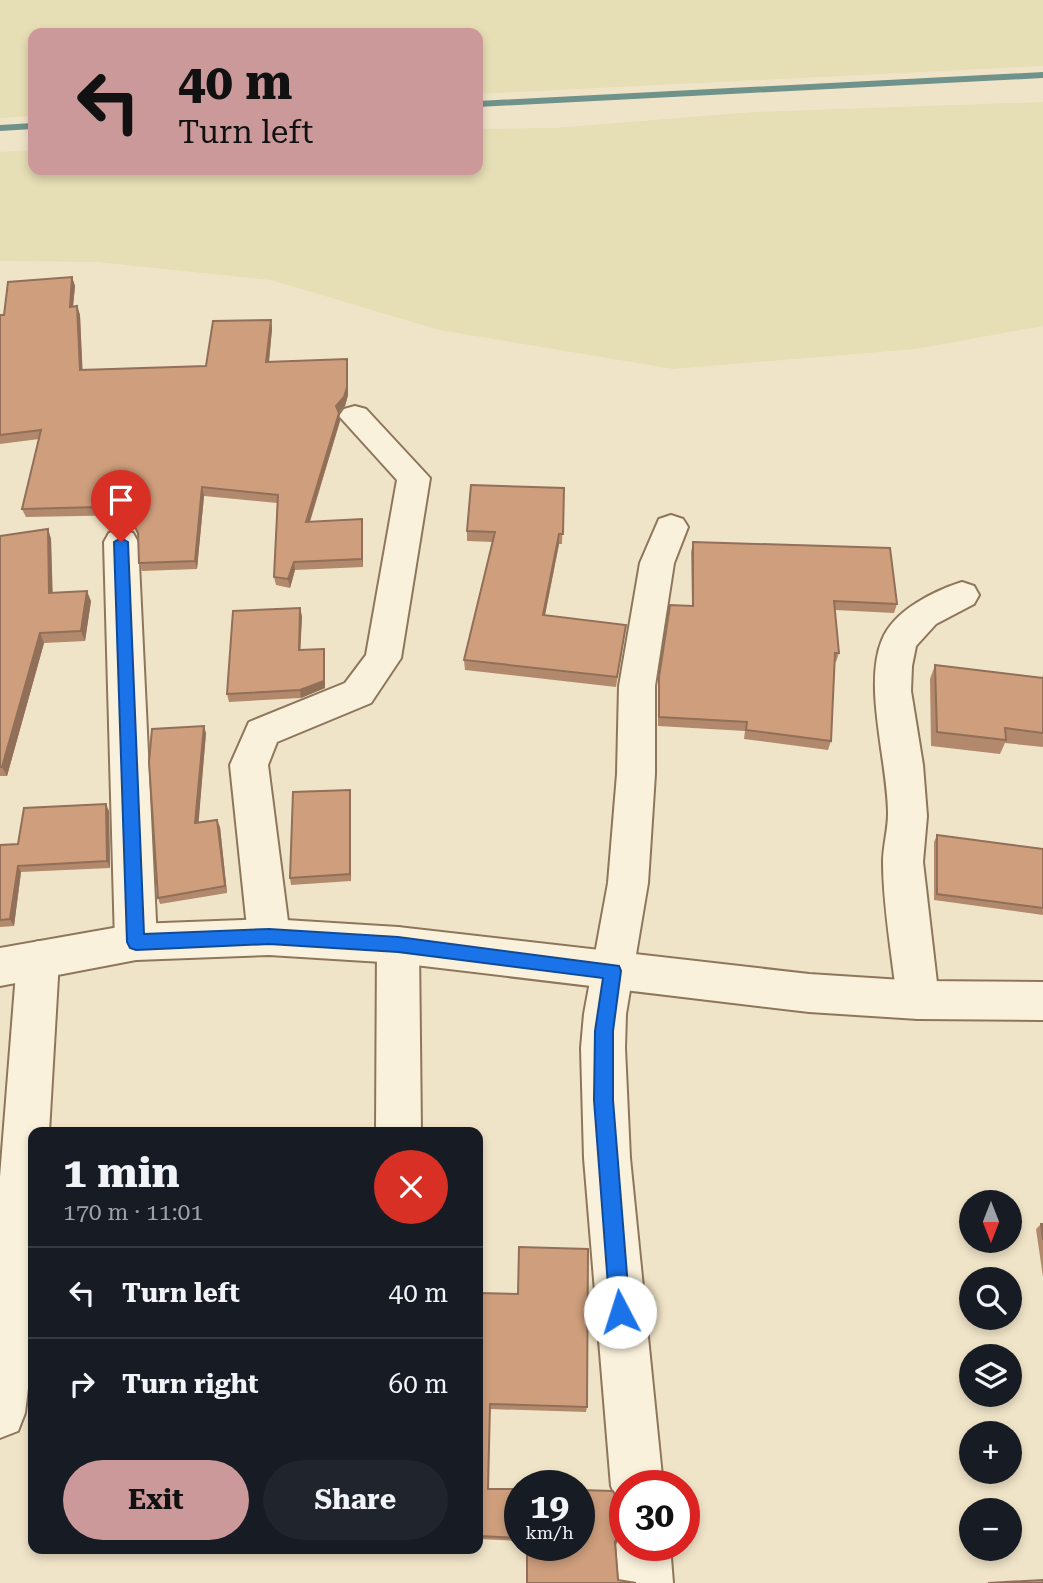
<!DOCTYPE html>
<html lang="en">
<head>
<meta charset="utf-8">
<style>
	body { margin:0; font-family:"Roboto Serif",serif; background:#20242c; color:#f1f3f6; height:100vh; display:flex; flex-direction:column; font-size:26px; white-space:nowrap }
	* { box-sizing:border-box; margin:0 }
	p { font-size:23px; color:#9ea1a6 }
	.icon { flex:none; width:38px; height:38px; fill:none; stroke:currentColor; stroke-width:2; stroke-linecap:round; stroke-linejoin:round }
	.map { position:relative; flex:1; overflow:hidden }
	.sheet { position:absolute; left:28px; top:1127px; width:455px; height:427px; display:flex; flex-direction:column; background:#171b24; border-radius:14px; box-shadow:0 4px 10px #0003 }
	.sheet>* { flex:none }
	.hud { position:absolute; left:28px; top:28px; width:455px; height:147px; border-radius:14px; box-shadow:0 4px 10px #0003; background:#cc999b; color:#111; overflow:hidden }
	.needle { width:46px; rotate:180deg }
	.controls { position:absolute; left:959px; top:1190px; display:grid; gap:14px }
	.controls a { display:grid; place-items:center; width:63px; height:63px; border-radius:50%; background:#171b24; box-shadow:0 4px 10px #0003; font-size:35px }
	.speed { position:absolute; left:504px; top:1470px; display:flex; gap:14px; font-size:35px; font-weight:700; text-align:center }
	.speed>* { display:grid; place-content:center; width:91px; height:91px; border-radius:50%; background:#171b24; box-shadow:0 4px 10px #0003; line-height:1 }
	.speed small { font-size:18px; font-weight:400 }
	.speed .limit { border:10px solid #d22; background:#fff; color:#111 }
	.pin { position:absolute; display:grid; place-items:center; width:60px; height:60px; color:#fff; margin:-72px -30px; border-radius:50% 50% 50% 0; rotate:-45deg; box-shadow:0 0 7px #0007 }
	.pin .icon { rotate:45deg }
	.me { position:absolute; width:77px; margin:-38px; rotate:355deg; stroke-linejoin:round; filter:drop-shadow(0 0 5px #0008) }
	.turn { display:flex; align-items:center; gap:24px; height:147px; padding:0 35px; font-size:32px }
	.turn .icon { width:91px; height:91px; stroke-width:2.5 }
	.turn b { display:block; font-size:49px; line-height:60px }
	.round { display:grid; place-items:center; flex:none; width:74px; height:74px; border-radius:37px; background:#20242c }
	.summary { display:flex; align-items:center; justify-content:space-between; height:119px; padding:0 35px }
	h1 { font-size:42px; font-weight:700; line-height:52px }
	.button { display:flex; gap:14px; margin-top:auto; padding:14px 35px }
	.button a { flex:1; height:80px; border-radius:42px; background:#cc999b; color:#111; font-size:28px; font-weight:700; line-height:80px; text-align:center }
	.button a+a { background:#20242c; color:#f1f3f6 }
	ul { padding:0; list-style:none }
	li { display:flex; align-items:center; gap:21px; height:91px; padding:0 35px; border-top:2px solid #363941 }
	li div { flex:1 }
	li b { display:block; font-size:26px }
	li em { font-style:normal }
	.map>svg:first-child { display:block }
	.farmland { fill:#e6deb5 }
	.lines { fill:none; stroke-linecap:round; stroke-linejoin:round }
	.stream { fill:#6f938a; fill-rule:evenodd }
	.minor-casing { stroke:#8d765c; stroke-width:4 }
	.tertiary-casing { stroke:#8d765c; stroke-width:4 }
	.minor { fill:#faf1dc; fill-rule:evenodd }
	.tertiary { fill:#faf1dc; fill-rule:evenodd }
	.wall { fill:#b2896c }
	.shaded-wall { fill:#916f58 }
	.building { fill:#cf9f7d; stroke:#916f58; stroke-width:2 }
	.route { fill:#1a73e8; stroke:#114b97; stroke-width:2 }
</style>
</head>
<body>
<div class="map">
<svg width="1043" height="1583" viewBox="0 0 1043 1583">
	<rect width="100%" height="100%" fill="#f0e4c8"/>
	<path class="farmland" d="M0 0H1043V66L478 94V33H33V116L0 118Z
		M1043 102V326L916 349 673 369 439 330 271 280 97 262 0 261V152L33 150V170H478V129L554 128 754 112Z"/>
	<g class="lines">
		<path class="stream" d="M1043 72V78L478 107V101Z
			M33 123V129L0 131V125Z"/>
		<defs>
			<path id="minor" d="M355 406 366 409 430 478 401 658 371 703 277 742 268 765 290 937 284 950 269 955 254 950 248 937 230 765 249 722 345 683 366 655 397 480 339 416 344 409Z
				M671 515 683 519 688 527 674 563 655 686V774L648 883 626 1014 625 1048 630 1158 663 1486H625V1507L619 1504 611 1486 584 1158 581 1048 584 1014 608 883 617 774 619 686 640 563 659 519Z
				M121 530 133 533 138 542 157 942 151 955 136 960 121 955 115 942 104 542 109 533Z
				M962 582 974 586 979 595 974 604 936 624 916 646 912 666 911 691 923 765 927 816 923 862 939 1000 933 1014 918 1019 903 1014 897 1000C892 956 883 905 883 862 883 846 888 830 888 814 888 763 863 686 882 640 894 610 934 591 962 582Z
				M398 927 413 932 419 945 421 1132H376L377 945 383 932Z
				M38 941 53 947 59 960 49 1132H33V1347L25 1413 18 1431 0 1438V1177L17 960 23 947Z
				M624 1526 625 1545H670L673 1583H619L616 1545Z"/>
			<path id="tertiary" d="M269 919 398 927 809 974 918 981 1043 982V1020L918 1019 809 1012 398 963 269 955 136 960 0 986V948L136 924Z"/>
		</defs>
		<use href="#minor" class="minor-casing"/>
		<use href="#tertiary" class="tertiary-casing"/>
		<use href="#minor" class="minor"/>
		<use href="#tertiary" class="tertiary"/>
	</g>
	<path class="wall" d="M72 277 75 286 73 307 77 306 80 315 82 370 206 366 271 320 272 329 269 362 348 367V395L345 406 339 412 340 421 310 522 362 519 363 528V567L295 570 290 588 276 585 274 577 277 503 204 496 197 569 142 571 139 563 138 537 135 527 136 515 26 517 22 509 39 439 0 444V315H4Z
		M564 488 562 544H559L545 615 626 625 616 687 465 670 464 660 492 542 467 541V531Z
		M48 529 51 539 52 593 91 601 85 641 44 643 7 776H0V536Z
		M693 542 897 604 894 613 835 610 839 653 836 662H834L831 741 828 750 744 739 745 731 658 726V686L670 605 692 606 691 552Z
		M302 616 300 650 325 656V688L301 698 229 702 227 694Z
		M935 665 1042 678 1043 675V747L1005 743 1000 754 931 746 930 679Z
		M206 733 198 823 220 827 227 893 160 904 158 898Z
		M351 797V881L291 885 290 878Z
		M109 811 110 868 21 872 14 926 0 927V845L18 844Z
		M937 835 1043 849V915L934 900V842Z
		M1041 1224H1043V1277L1036 1229Z
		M478 1293 587 1407 586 1412 490 1409 488 1489H520V1541L478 1539Z"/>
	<path class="shaded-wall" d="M72 277 75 286 72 316 70 307Z
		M77 306 80 315 83 379 80 370Z
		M271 320 272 329 268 371 266 362Z
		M347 359 348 367V395L345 406 337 414 336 406Z
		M339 413 340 421 307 530 306 522Z
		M202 487 204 496 197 569 195 561Z
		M362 519 363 528V567L362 559Z
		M48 529 51 539 53 603 49 593Z
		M559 534V544L543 625V615Z
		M294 562 295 570 290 588 288 579Z
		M87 591 91 601 85 641 81 631Z
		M300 608 302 616 300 658 299 650Z
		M40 633 44 643 7 776 2 767Z
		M324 649 325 656V688L301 698 300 690Z
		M204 726 206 733 198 830 195 823Z
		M350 790 351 797V881L350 874Z
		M106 804 109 811 110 868 107 861Z
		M217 820 220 827 227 893 225 886Z
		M18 866 21 872 14 926 10 919Z"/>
	<path class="building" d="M72 277 70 307 77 306 80 370 206 366 213 321 271 320 266 362 347 359V387L344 397 336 406 339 413 306 522 362 519V559L294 562 288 579 274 577 278 495 202 487 195 561 139 563 138 533 135 527 137 506 22 509 41 430 0 435V315H4L8 282Z
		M471 485 564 488 563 534H559L543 615 626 625 617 677 464 660 495 532 467 531Z
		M48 529 49 593 87 591 81 631 40 633 2 767H0V536Z
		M693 542 890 548 897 604 834 601 839 653H835L831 741 746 730 747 722 659 717V677L670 605 693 606Z
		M300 608 299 650 324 649V681L300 690 227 694 233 611Z
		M935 665 1043 678V733L1005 728 1006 740 937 732Z
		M204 726 195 823 217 820 225 886 158 898 149 762 152 729Z
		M350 790V874L290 878 293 792Z
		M106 804 107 861 18 866 10 919 0 920V845L18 844 24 808Z
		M937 835 1043 849V908L937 894Z
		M1041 1224H1043V1240Z
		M519 1247 588 1249 587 1407 490 1404 488 1489H520V1538L478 1536V1293L518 1294Z
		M579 1490 613 1491 618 1501 625 1505V1520L615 1542 618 1580 636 1583H527V1545H579Z
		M1043 1580V1583H988Z"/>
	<path class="route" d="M121 538 128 542 144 934 269 929 398 937 619 966 621 971 613 1031V1100L630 1312 627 1319 620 1322 613 1319 610 1312 594 1100 595 1031 603 978 398 952 269 944 136 950 130 948 127 942 114 542Z"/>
</svg>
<div class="controls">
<a><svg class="needle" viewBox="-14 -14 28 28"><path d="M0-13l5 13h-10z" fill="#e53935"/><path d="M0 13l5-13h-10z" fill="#9ea1a6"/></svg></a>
<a><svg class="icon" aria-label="search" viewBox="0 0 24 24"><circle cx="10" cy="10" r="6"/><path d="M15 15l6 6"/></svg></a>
<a><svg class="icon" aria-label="layers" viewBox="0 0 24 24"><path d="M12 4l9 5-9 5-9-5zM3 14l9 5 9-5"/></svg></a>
<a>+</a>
<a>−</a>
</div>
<div class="speed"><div>19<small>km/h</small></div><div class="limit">30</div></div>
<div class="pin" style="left:121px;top:542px;background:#d93025"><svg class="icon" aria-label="arrive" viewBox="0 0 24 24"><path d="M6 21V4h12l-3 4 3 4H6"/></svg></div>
<svg class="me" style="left:620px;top:1312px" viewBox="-20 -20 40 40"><circle r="19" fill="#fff"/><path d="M0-13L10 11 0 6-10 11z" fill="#1a73e8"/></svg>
<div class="hud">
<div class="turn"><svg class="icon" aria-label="left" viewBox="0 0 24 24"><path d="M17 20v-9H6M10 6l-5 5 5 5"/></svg><div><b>40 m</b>Turn left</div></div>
</div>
<section class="sheet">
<div class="summary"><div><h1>1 min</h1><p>170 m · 11:01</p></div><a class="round" style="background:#d93025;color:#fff"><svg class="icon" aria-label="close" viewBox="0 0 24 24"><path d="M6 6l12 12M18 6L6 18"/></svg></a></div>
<ul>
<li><svg class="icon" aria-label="left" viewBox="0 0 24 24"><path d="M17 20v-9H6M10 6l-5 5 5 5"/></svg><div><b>Turn left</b></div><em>40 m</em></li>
<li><svg class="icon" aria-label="right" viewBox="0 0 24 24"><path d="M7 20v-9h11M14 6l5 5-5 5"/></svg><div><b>Turn right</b></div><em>60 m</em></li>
</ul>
<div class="button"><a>Exit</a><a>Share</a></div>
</section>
</div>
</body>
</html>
